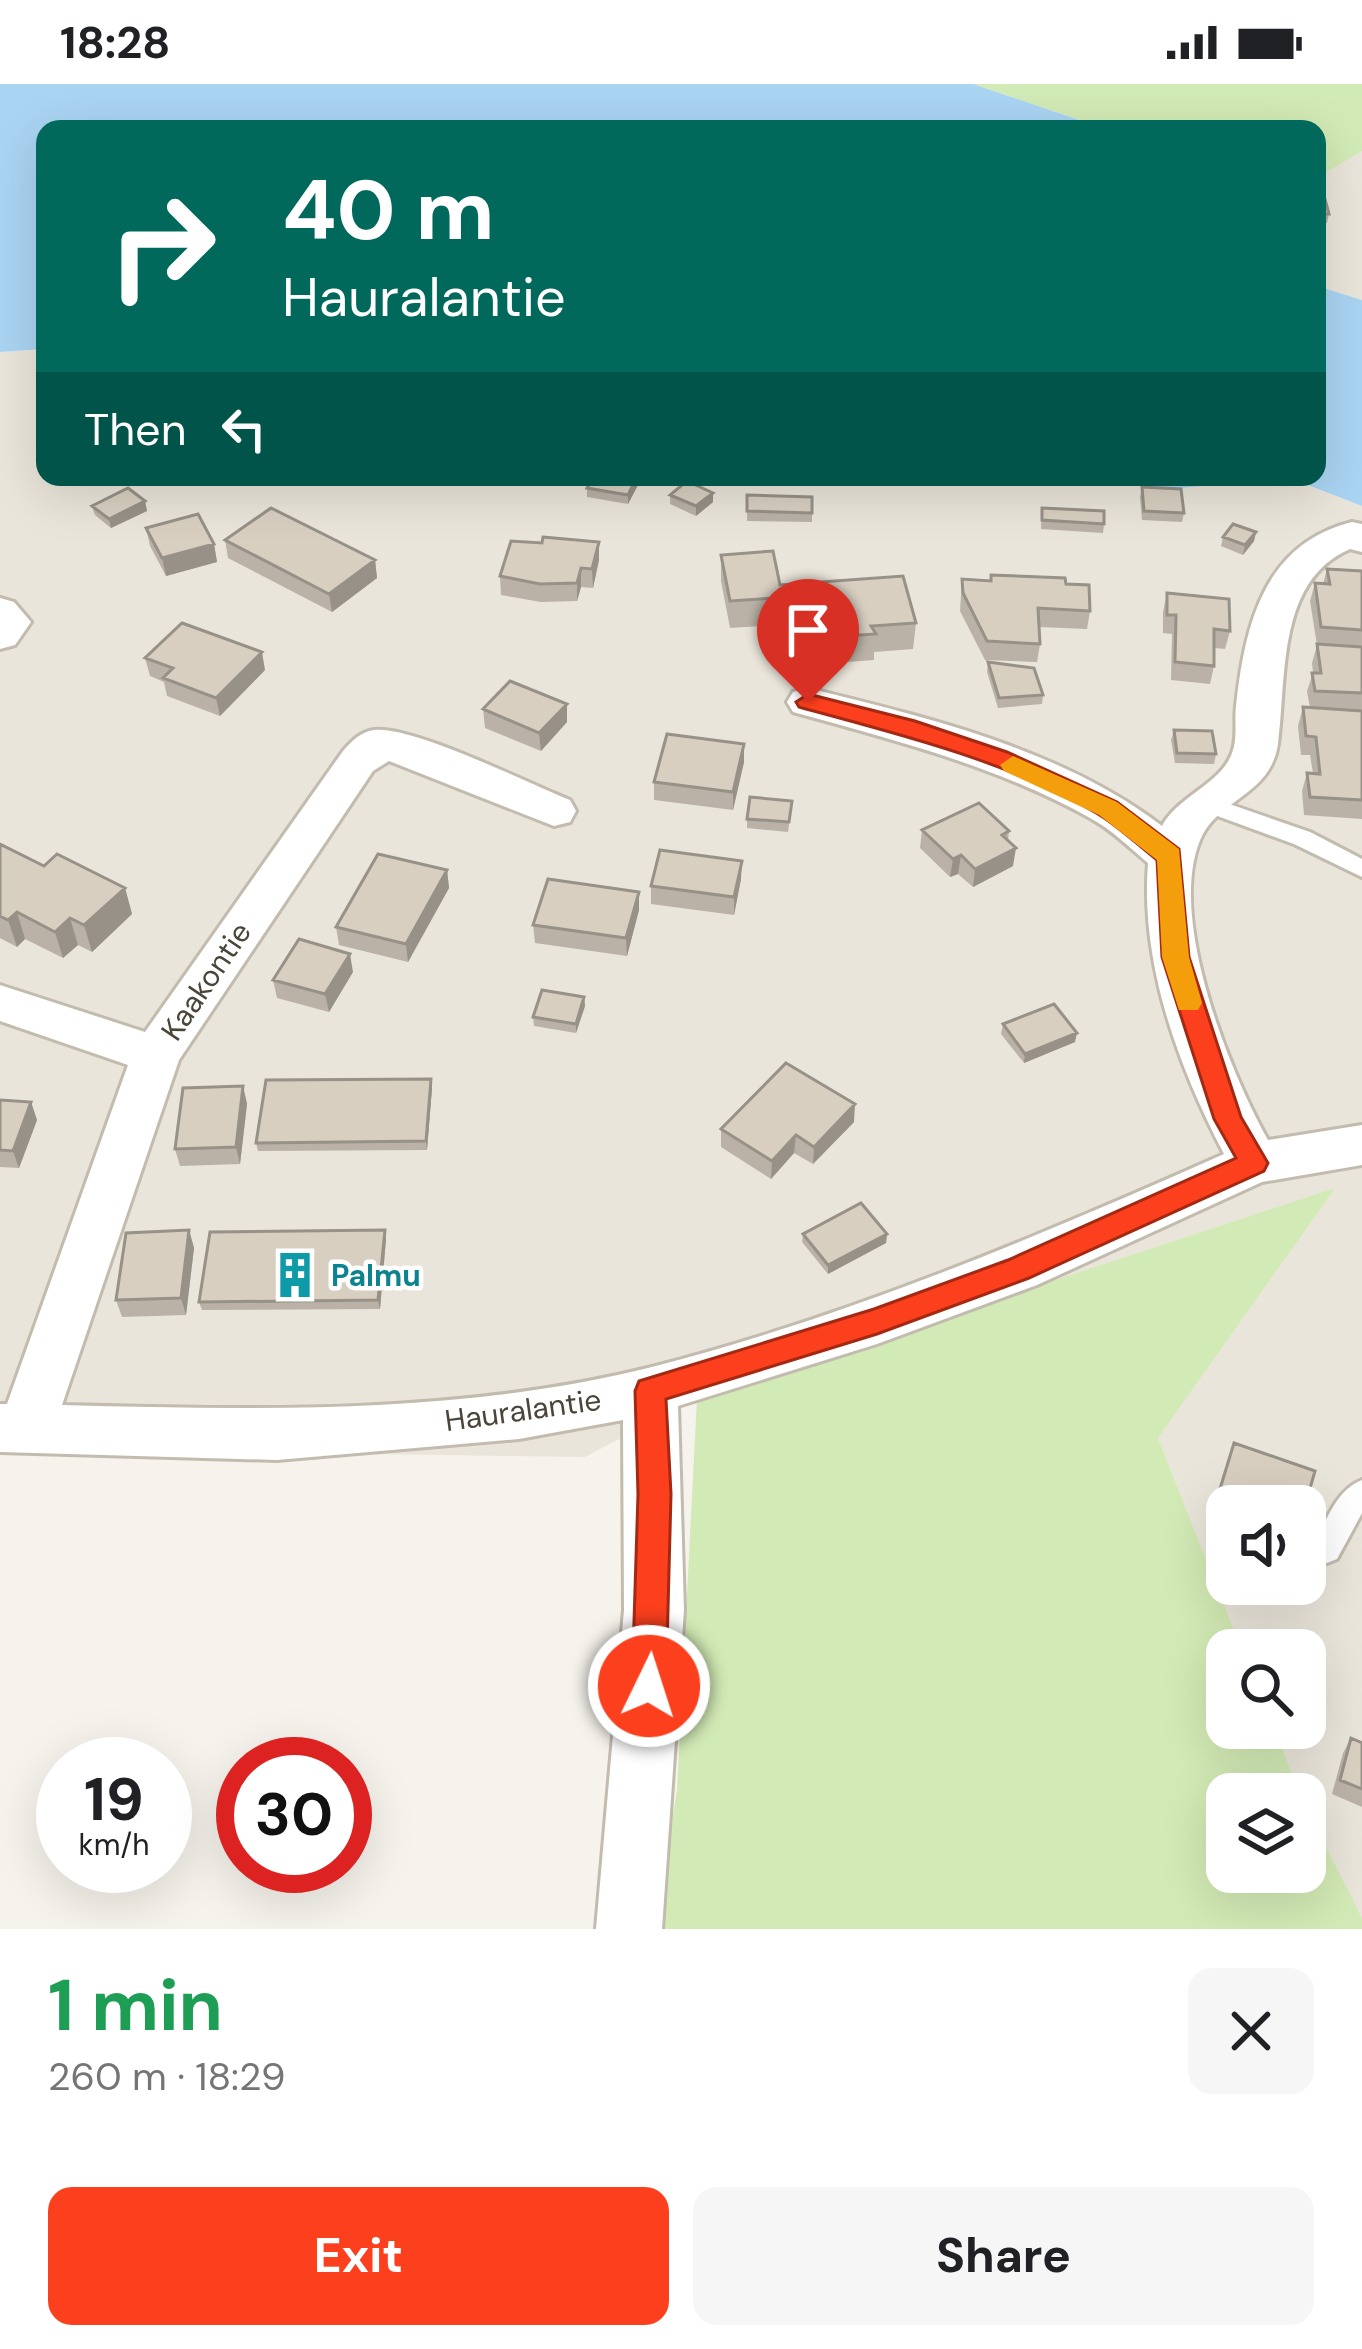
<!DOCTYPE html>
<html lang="en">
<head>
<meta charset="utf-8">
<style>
	body { margin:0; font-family:"DM Sans",sans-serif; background:#f6f6f6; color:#202124; height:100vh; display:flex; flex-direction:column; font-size:45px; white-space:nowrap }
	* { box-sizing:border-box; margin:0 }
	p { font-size:39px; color:#757577 }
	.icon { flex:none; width:66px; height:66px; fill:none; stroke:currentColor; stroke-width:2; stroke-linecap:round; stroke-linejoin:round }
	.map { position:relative; height:1845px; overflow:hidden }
	.side { display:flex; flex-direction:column; background:#fff; flex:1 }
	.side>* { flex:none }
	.banner { position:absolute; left:36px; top:36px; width:1290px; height:366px; border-radius:24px; box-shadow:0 12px 48px #0002; background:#00695c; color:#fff; overflow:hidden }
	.controls { position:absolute; left:1206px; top:1401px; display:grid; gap:24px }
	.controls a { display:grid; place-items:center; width:120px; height:120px; border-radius:24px; background:#fff; box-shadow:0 12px 48px #0002; font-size:60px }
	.speed { position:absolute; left:36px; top:1653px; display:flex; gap:24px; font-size:60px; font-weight:700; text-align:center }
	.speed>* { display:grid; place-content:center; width:156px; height:156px; border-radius:50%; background:#fff; box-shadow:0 12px 48px #0002; line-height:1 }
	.speed small { font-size:30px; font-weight:400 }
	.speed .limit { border:18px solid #d22; background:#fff; color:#111 }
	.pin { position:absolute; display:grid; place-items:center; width:102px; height:102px; color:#fff; margin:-123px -51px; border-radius:50% 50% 50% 0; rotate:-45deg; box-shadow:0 0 12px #0007 }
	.pin .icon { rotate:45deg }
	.me { position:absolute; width:132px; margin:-66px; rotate:4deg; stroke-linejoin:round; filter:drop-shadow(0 0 9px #0008) }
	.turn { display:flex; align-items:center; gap:42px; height:252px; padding:0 48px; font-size:54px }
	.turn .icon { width:156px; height:156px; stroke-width:2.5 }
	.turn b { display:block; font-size:84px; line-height:102px }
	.then { display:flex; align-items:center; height:114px; padding:0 48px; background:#0003; gap:24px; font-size:45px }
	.round { display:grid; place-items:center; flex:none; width:126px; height:126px; border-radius:24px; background:#f6f6f6 }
	.head { display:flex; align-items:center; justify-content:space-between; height:204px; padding:0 48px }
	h1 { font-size:72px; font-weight:700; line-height:90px; color:#1e9e55 }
	.cta { display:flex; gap:24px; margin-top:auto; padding:24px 48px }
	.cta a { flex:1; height:138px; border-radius:24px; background:#fc3f1d; color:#fff; font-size:48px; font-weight:700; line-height:138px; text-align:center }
	.cta a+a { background:#f6f6f6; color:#202124 }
	.status { display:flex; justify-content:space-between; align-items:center; height:84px; padding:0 60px; background:#fff; direction:ltr }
	.status svg { height:33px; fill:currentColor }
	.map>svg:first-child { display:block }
	.residential { fill:#eae5da; fill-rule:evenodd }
	.green { fill:#d2eab5 }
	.water { fill:#a9d4f2 }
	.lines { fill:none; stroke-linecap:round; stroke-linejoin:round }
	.service-casing { stroke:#c2bbae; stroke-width:6 }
	.minor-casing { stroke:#c2bbae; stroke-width:6 }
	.service { fill:#fff; fill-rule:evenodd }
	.minor { fill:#fff; fill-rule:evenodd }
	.wall { fill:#bab2a6 }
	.shaded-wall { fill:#979187 }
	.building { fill:#d8cfc1; stroke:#979187; stroke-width:3 }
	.route { fill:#fc3f1d; stroke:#a42913; stroke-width:3 }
	.slow { fill:#f59e0b }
	.labels { text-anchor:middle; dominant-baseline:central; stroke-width:9; stroke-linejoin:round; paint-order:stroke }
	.street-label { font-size:30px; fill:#4b4439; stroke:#fff }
	.culture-label { font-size:30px; font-weight:bold; fill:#0d838f; stroke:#fff; text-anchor:start }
</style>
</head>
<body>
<div class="status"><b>18:28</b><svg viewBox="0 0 49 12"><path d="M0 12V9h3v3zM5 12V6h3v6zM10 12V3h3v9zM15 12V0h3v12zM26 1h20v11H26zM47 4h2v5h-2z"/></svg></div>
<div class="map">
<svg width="1362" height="1845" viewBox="0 0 1362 1845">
	<rect width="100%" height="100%" fill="#f6f3ec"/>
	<path class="residential" d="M1362 67V216L1317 202V94Z
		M45 265V393H963L1048 401 1115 396 1167 405 1287 393 1362 422V1834L1315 1747 1305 1710H1300L1274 1644H1305V1566H1242L1158 1354 1333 1105 697 1314 585 1373 0 1365V268ZM1227 1422H1305V1500H1227Z"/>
	<path class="green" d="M973 0H1362V67L1317 94V45H1107Z
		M1335 1104 1158 1354 1242 1566H1227V1644H1274L1300 1710H1227V1788H1305V1722L1362 1834V1845H653L677 1707 697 1314Z"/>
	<path class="water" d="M0 0H973L1106 45H45V265L0 268Z
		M1317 202 1362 216V422L1287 393H1317Z
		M963 393H1251L1227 400 1167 405 1115 396 1048 401Z"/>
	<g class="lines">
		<defs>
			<path id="service" d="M1209 713 1310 748 1362 775V793L1294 760 1201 726 1198 721 1201 716Z
				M1362 1396V1429L1337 1475 1327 1479 1317 1475 1312 1466C1324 1442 1335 1406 1362 1396Z"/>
			<path id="minor" d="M1352 438 1362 440V468L1350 465C1276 497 1287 594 1278 660 1271 709 1222 715 1203 750 1164 826 1229 987 1268 1056L1362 1041V1081L1262 1098 1037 1201 877 1260 678 1322 684 1526 662 1845H596L624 1526 623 1336 519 1355 277 1376 0 1368V1320H7L128 981 0 937V901L145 948 343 667C352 657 360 648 374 646 414 642 527 699 570 716L576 727 570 738 554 742 389 677 373 687 179 976 62 1321C257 1326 461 1331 652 1283 850 1232 1037 1153 1224 1070 1178 982 1140 879 1148 779 1130 764 1111 745 1090 734 997 682 894 656 793 628L787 618 793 608 808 604C929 634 1061 665 1162 742 1178 712 1221 700 1232 669 1238 654 1234 637 1236 622 1245 540 1264 460 1352 438Z
				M0 514 14 518 31 538 15 561 0 565Z"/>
		</defs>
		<use href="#service" class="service-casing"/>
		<use href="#minor" class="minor-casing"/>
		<use href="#service" class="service"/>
		<use href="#minor" class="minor"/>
	</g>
	<path class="wall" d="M1317 114 1329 130 1327 139H1317Z
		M638 393V401L628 420 587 413V404Z
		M1142 403 1184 429 1182 438 1142 436 1140 413Z
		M670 411 713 418 696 432 670 420Z
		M747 411 812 413V438L747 437Z
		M145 417 147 427 111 444 95 431 92 422Z
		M1042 424 1104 440 1103 449 1041 445Z
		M146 444 214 460 217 478 166 492 150 462Z
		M1256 448 1254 457 1243 471 1221 462 1223 453Z
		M225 456 375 476 377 494 332 528 228 474Z
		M721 471 780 501 916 539 913 565 874 568V576L782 583 773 541 730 544 721 497Z
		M599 476 593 504 581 503 577 517 541 518 501 511 500 492Z
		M1327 485 1362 487V735L1304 731 1302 707 1307 689H1313L1310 671H1301L1298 642 1303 623 1310 624 1307 607 1313 589 1312 579 1317 561 1310 517 1315 499 1323 500Z
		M962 495 1066 500 1090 527 1087 545 1039 543 1040 560 1037 578 985 576 960 527Z
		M1167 509 1230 547 1225 565 1214 564V582L1210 600 1171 596 1172 550 1163 549V528Z
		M145 574 265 586 220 632 167 612 164 598 150 592Z
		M988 578 1043 611 1042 620 998 624 987 588Z
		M483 625 567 638 541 667 485 644Z
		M1174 646 1216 670 1214 680 1175 679 1171 656Z
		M744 660V678L733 726 654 716V698Z
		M792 717 788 748 747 744V735Z
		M922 746 1009 747 1008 757 1013 782 973 803 958 790 950 793 920 764Z
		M0 760 44 782 125 804 132 830 92 868 78 861 63 874 25 855 17 863 0 854Z
		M447 786 449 804 408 878 339 861 336 843Z
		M741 795 734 831 651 820V802Z
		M639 808V826L627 872 535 859 533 841Z
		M353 888 329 928 277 914 273 896Z
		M584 913 585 922 576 949 534 942 533 933Z
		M1003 940 1075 958 1024 979 1001 950Z
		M243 1002 247 1020 240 1080 180 1082 175 1065Z
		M432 1004 427 1066 258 1067 256 1059Z
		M0 1016 31 1018 37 1036 19 1084 0 1083Z
		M854 1038 813 1080 794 1069 771 1095 721 1063V1045Z
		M189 1146 194 1164 186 1231 122 1233 116 1216Z
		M385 1146 386 1155 380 1225 202 1226 199 1218Z
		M803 1150H887L886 1159 828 1190 802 1158Z
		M1234 1359 1305 1422H1227V1429L1213 1424Z
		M1351 1654 1362 1659V1723L1332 1710 1343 1669Z"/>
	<path class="shaded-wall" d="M638 393V401L628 420V411Z
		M713 409V418L696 432V422Z
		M145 417 147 427 111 444 109 435Z
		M1256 448 1254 457 1243 471 1245 461Z
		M599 458V476L593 504 592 485Z
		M214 460 217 478 166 492 162 474Z
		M375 476 377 494 332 528 329 510Z
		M581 484V503L577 517V499Z
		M262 568 265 586 220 632 216 614Z
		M567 620V638L541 667 539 649Z
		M744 660V678L733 726V708Z
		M1016 764 1013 782 973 803 975 785Z
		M961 771 958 790 950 793 953 775Z
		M742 777 741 795 734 831V813Z
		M447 786 449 804 408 878 406 860Z
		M125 804 132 830 92 868 84 841Z
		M639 808V826L627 872 626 854Z
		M17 828 25 855 17 863 8 836Z
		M70 834 78 861 63 874 55 848Z
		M350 870 353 888 329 928 325 910Z
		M584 913 585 922 576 949V940Z
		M1077 949 1075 958 1024 979 1025 970Z
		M431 995 432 1004 427 1066 426 1057Z
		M243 1002 247 1020 240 1080 236 1063Z
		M31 1018 37 1036 19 1084 13 1067Z
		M855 1020 854 1038 813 1080 814 1063Z
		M796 1051 794 1069 771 1095 772 1077Z
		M189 1146 194 1164 186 1231 181 1214Z
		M385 1146 386 1155 380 1225 378 1216Z
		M887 1150 886 1159 828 1190V1181Z"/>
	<path class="building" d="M1317 114 1325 115 1329 130H1317Z
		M593 393H637L628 411 587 404Z
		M687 397 713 409 696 422 670 411Z
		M1142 403 1181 405 1184 429 1144 427Z
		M128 404 145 417 109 435 92 422Z
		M747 411 812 413V429L747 427Z
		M271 424 375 476 329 510 225 456Z
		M1042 424 1104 427V440L1042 436Z
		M198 430 214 460 162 474 146 444Z
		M1233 440 1256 448 1245 461 1223 453Z
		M543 453 599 458 592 485 581 484 577 499 540 500 500 492 511 457 542 459Z
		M773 467 780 501 903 492 916 539 871 542 876 550 784 556 774 514 730 517 721 471Z
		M1327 485 1362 487V546L1321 543 1315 499 1330 500Z
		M991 491 1065 494 1066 500 1089 501 1090 527 1038 524 1040 560 987 557 963 509 962 495 991 497Z
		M1167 509 1229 515 1230 547 1214 545V582L1175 578 1176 531H1167Z
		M182 539 262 568 216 614 163 594 173 584 145 574Z
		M1317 560 1362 563V609L1315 607 1312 589H1321Z
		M988 578 1034 584 1043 611 999 614Z
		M510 597 567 620 539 649 483 625Z
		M1303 623 1362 627V716L1310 713 1307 689 1320 690 1316 653 1306 652Z
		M1174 646 1212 647 1216 670 1177 669Z
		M667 650 744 660 733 708 654 698Z
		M750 713 792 717 789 738 747 735Z
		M979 719 1009 747 1002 751 1016 764 975 785 961 771 953 775 922 746Z
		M0 760 44 782 57 770 125 804 84 841 70 834 55 848 17 828 8 836 0 832Z
		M660 766 742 777 734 813 651 802Z
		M378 770 447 786 406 860 336 843Z
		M548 795 639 808 626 854 533 841Z
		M299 855 350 870 325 910 273 896Z
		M542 906 584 913 576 940 533 933Z
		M1054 920 1077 949 1025 970 1003 940Z
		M786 979 855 1020 814 1063 796 1051 772 1077 721 1045Z
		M431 995 426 1057 256 1059 266 996Z
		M243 1002 236 1063 175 1065 183 1004Z
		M0 1016 31 1018 13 1067 0 1066Z
		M861 1119 887 1150 828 1181 803 1150Z
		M189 1146 181 1214 116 1216 126 1149Z
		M385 1146 378 1216 199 1218 210 1148Z
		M1234 1359 1315 1387 1305 1422H1257L1219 1408Z
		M1351 1654 1362 1659V1705L1340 1696Z"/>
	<path class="route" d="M808 610 915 637 1007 668 1117 718 1179 765 1189 873 1241 1033 1268 1079 1264 1087 1029 1194 877 1250 666 1315 671 1410 666 1602 661 1613 649 1618 637 1613 632 1602 638 1410 635 1307 639 1297 874 1225 1008 1176 1236 1074 1214 1035 1162 873 1157 776C1138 761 1119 743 1098 730 1006 676 901 651 799 623L796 618Z"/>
	<path class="slow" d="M1013 672 1117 718 1179 765 1189 873 1202 919 1198 926H1179L1162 873 1157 776 1099 731 1004 687 1000 681Z"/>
	<defs>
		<symbol id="building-bare" viewBox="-9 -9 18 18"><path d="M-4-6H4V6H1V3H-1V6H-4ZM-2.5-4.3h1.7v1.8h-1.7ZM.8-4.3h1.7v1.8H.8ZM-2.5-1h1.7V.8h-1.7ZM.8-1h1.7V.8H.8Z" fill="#0f9aa8" stroke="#fff" stroke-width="2.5" paint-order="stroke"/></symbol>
	</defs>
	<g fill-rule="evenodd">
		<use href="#building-bare" x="262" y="1158" width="66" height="66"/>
	</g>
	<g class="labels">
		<g class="street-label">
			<text transform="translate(206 897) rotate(-56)">Kaakontie</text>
			<text transform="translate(523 1326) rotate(-8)">Hauralantie</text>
		</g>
		<g class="culture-label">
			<text x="331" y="1191">Palmu</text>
		</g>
	</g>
</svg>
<div class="controls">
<a><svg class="icon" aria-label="sound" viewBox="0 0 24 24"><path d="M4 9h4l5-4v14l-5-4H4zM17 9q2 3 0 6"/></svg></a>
<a><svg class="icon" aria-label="search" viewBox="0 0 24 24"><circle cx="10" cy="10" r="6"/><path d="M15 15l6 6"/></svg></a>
<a><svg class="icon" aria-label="layers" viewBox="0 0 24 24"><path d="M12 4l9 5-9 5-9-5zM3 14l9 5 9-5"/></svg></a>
</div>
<div class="speed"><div>19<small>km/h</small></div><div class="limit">30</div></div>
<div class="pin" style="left:808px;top:618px;background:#d93025"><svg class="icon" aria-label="arrive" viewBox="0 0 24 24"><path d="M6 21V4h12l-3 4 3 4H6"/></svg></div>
<svg class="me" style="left:649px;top:1602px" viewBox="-20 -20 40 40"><circle r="17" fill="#fc3f1d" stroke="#fff" stroke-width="3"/><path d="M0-11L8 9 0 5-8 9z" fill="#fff"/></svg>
<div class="banner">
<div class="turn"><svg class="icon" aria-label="right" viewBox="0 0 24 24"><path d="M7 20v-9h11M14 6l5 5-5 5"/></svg><div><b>40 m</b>Hauralantie</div></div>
<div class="then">Then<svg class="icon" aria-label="left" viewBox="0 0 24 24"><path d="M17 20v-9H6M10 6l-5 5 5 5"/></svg></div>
</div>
</div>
<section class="side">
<div class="head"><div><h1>1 min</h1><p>260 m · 18:29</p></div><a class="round"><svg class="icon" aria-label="close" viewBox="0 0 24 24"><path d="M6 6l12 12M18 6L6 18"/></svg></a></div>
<div class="cta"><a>Exit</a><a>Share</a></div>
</section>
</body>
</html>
